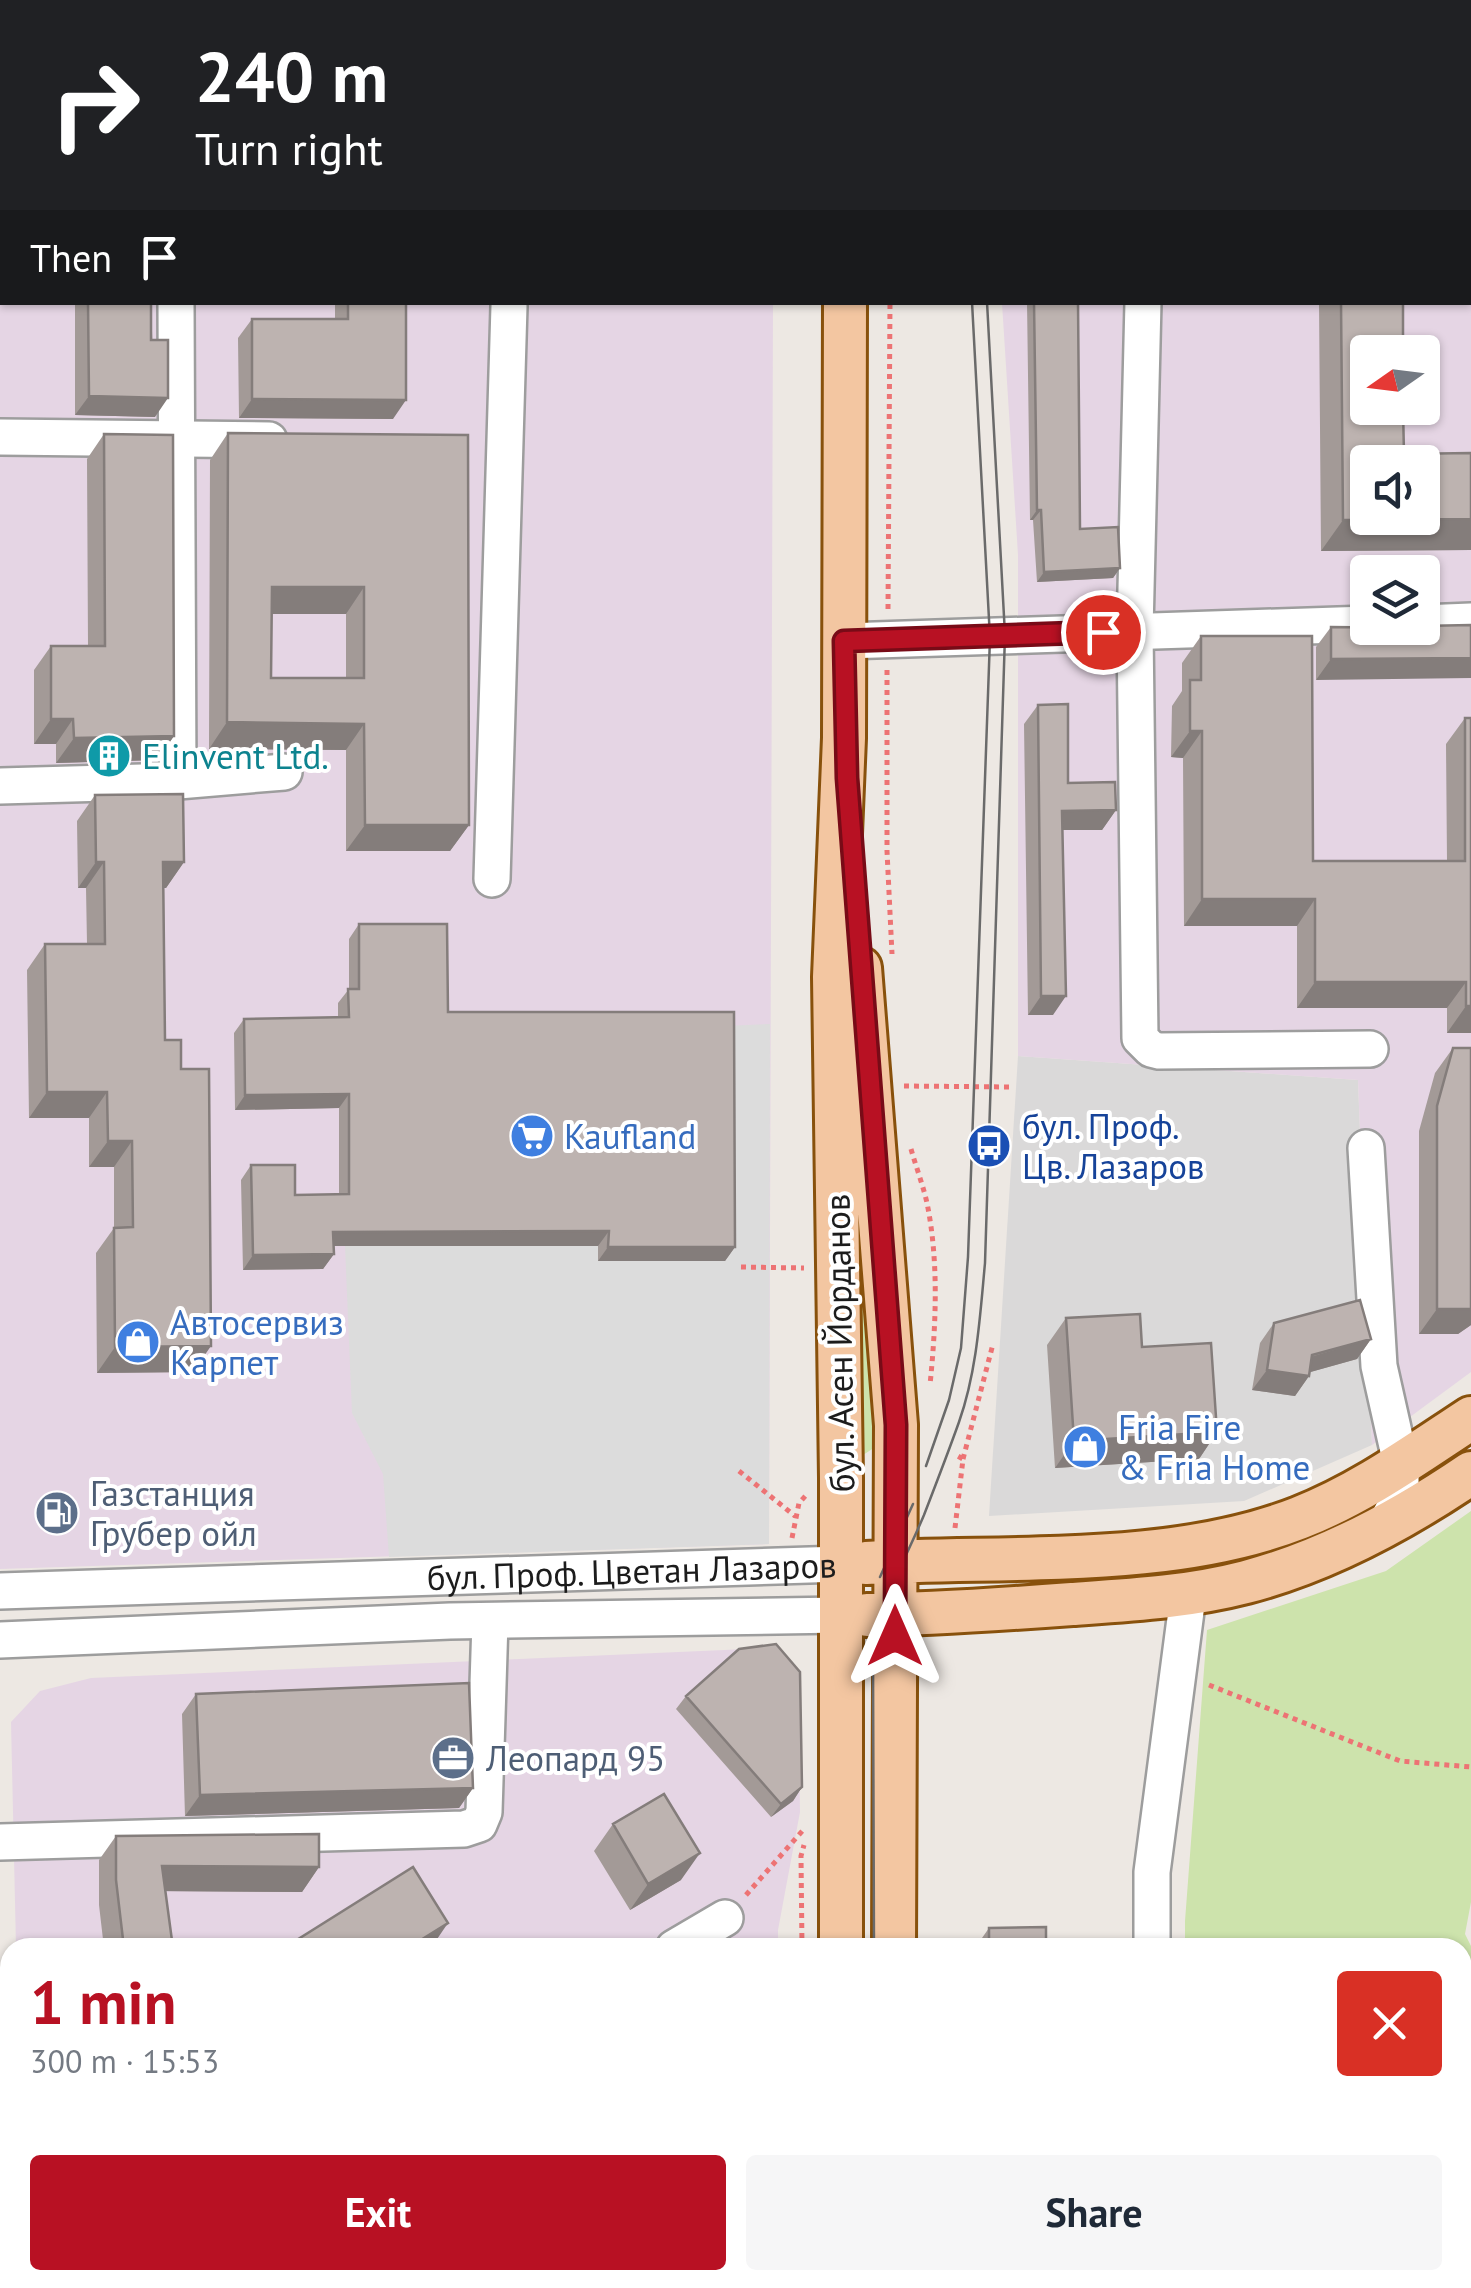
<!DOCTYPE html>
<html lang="en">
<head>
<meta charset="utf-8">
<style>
	body { margin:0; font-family:"PT Sans",sans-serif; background:#f6f6f7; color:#1f2937; height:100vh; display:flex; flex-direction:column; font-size:38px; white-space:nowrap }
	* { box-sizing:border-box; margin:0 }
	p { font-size:32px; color:#747a83 }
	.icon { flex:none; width:55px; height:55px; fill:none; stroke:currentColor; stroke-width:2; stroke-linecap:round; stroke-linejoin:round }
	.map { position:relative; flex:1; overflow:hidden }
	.details { position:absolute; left:0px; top:1938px; width:1472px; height:352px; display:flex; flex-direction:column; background:#fff; border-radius:30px 30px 0 0; box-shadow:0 2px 8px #0004 }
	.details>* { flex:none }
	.hud { position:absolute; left:0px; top:0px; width:1472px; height:305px; box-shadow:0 2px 8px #0004; background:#202124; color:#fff; overflow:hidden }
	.needle { width:65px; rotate:256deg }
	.buttons { position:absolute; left:1350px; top:335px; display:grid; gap:20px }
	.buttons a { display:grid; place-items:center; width:90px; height:90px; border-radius:10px; background:#fff; box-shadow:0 2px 8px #0004; font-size:50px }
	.pin { position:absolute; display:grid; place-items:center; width:85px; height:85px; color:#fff; margin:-42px; border:5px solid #fff; border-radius:50%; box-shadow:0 2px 10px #0007 }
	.me { position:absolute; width:110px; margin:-55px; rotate:0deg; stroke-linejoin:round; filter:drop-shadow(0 0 8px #0008) }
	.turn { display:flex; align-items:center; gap:35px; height:210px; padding:0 30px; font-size:45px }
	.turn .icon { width:130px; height:130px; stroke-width:2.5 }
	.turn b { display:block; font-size:70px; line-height:85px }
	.then { display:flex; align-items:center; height:95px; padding:0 30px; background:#0003; gap:20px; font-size:38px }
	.round { display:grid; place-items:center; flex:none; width:105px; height:105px; border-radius:10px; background:#f6f6f7 }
	.headline { display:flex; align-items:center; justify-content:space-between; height:170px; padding:0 30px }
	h1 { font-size:60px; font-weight:700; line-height:75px; color:#b81123 }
	.cta { display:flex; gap:20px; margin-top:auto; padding:20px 30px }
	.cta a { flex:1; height:115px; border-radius:10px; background:#b81123; color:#fff; font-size:40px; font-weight:700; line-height:115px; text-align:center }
	.cta a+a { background:#f6f6f7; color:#1f2937 }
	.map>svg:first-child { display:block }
	.residential { fill:#dad9d9 }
	.industrial { fill:#e5d5e4; fill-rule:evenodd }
	.education { fill:#fcf8dc }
	.grass { fill:#cde3ac }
	.parking { fill:#dcdcdc }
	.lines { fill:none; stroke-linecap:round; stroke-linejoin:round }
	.minor-casing { stroke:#9d9d9d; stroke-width:40 }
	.major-casing { stroke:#88510c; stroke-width:48 }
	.path { stroke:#ed7374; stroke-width:5; stroke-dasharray:5 5; stroke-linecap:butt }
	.minor { stroke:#fff; stroke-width:35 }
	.major { stroke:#f3c6a1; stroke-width:42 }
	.tram { stroke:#6a6a6a; stroke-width:2.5 }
	.wall { fill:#a39a97; fill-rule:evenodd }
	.shaded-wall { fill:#847d7b }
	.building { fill:#bdb3b0; stroke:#847d7b; stroke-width:2.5; fill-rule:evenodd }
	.route-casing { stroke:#780b17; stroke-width:25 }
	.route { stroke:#b81123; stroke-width:18 }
	.labels { text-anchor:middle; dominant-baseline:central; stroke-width:8; stroke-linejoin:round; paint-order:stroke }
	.culture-label { font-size:35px; fill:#0d838f; stroke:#fff; text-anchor:start }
	.transit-label { font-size:35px; fill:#164399; stroke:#fff; text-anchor:start }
	.shop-label { font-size:35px; fill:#366cbe; stroke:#fff; text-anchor:start }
	.street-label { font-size:35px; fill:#1c1c1c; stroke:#fff }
	.service-label { font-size:35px; fill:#4e5e75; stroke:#fff; text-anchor:start }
</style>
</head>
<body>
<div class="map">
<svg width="1471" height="2288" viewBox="0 0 1471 2288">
	<rect width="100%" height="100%" fill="#ede8e3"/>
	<path class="residential" d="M1018 1056 1358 1080 1372 1445 1244 1501 989 1516Z"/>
	<path class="industrial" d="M0 0H774L2 2V302L773 303 769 1544 0 1569Z
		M1243 0H1471V1372L1372 1445 1358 1080 1018 1056V555L1002 303 1470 302V2ZM1368 352H1422V408H1368ZM1368 462H1422V518H1368ZM1368 572H1422V628H1368Z
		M768 1648 798 1682 800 1812 778 1930V1947H16L11 1722 40 1691 91 1678Z
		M111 2280H780V2288H110Z"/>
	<path class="education" d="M0 2087 10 2110V2280H53L49 2288H0Z"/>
	<path class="grass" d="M858 1064 880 1444 863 1455 861 1312 850 1170Z
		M1471 1511V1902L1465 1934 1471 1946V2105L1463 2137 1462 1948 1185 1947V1921L1207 1630 1386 1571Z
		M1170 2280H1402L1400 2288H1172Z"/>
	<path class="parking" d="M770 1024 769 1544 389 1557 383 1474 352 1413 345 1246H598L599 1261 724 1026Z"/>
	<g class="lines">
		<defs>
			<g id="minor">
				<path d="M1254 0V2"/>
				<path d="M1470 105H1471"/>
				<path d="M176 302 178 781"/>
				<path d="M1143 302 1135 630 1140 1038 1151 1049 1159 1051 1370 1049"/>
				<path d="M0 437 269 440"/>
				<path d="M1422 623 1471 621"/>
				<path d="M845 641 1368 624"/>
				<path d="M0 786 178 781 284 772"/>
				<path d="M492 879 509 306"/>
				<path d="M1366 1148 1379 1366 1401 1464V1495L1385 1525"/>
				<path id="s1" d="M0 1591 841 1564"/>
				<path d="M0 1640 450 1621 841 1615"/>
				<path d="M0 1842 464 1829 479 1824 484 1812 490 1621"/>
				<path d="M674 1948 725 1918"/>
				<path d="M1152 1948V1872L1188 1596"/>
				<path d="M0 1997 10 2033"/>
				<path d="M406 2280 408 2288"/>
				<path d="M1148 2280 1149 2288"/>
				<path d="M81 2286 95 2280"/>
				<path d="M222 2288 225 2280"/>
			</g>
			<path id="major" d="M845 2V0
				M860 968 896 1425 894 1948
				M866 1563C1005 1555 1169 1569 1299 1518 1361 1494 1416 1454 1471 1418
				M867 1615C935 1614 1004 1609 1072 1604 1131 1600 1188 1597 1246 1582 1326 1561 1402 1520 1471 1473
				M841 1948V1478L834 977 844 738 845 302
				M895 2280V2288
				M839 2288V2280"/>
		</defs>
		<use href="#minor" class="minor-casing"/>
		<use href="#major" class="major-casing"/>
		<path class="path" d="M890 0V2
			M888 609 890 302
			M887 670V851L892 954
			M904 1086 1011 1087
			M911 1149C916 1167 923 1185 927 1203 939 1262 936 1325 930 1385
			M741 1267 804 1268
			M963 1459 993 1344
			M739 1471 795 1516
			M955 1528 963 1459 956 1455
			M792 1538 799 1503 808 1493
			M1209 1685 1400 1761 1471 1767
			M746 1895 805 1828
			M802 1948 801 1856 804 1845
			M1462 2198 1471 2167"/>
		<use href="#minor" class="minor"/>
		<use href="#major" class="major"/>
		<path class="tram" d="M972 0V2
			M926 1466 949 1400 961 1348 968 1257 990 638 972 302
			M880 1577 913 1504
			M874 1948 873 1658C878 1604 904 1563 924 1515 936 1484 948 1453 959 1422 977 1371 980 1316 985 1263L1005 635 987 302
			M863 2280V2288"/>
	</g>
	<path class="wall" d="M63 0H716V2H63Z
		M1158 0H1249V2H1158Z
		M2 85V125H0V88Z
		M75 302H151L155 417 75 415Z
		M335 302H406L393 419 239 418 238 338 252 319H335Z
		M1027 302H1078L1080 529 1120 568 1113 578 1037 582 1033 520H1030Z
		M1319 302H1403L1404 454 1471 453V550L1321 551Z
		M228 433 468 435 469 825 450 851H346V750L209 749 210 460ZM272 614H346V678H271Z
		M104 434 174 736 157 760 56 763V744H34V670L51 646H88L87 459Z
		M1471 625 1316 680V647L1331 627Z
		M1201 636 1313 861H1447L1446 744 1465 718H1471V1033H1447V1008H1297V926H1184L1183 758 1171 757 1172 706 1182 691V663Z
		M1038 705 1068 783 1116 810 1102 830H1063L1053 1015H1028L1024 724Z
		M95 795 184 862 166 888H164L165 1040 181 1069 193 1372 97 1373 96 1253 114 1228V1167H89V1118H29L27 970 45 944H87L86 888H78L77 821Z
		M359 924 448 1012 735 1247 725 1261H598V1246H333L334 1254 323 1269 243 1270 241 1180 251 1165 295 1195 339 1194V1108L235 1110 234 1033 244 1019 338 1017V1003L349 989V939Z
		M1453 1048H1471V1325L1458 1334H1419V1131L1435 1073Z
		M1066 1318 1142 1347 1217 1432 1199 1459 1055 1468 1047 1345Z
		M1274 1323 1371 1339 1357 1359 1310 1372 1309 1376 1295 1396 1252 1390 1260 1343Z
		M196 1694 473 1788 459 1808 185 1816 182 1714Z
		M686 1696 802 1787 793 1801 771 1817 676 1709Z
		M613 1824 681 1880 630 1910 594 1851Z
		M116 1836 319 1867 302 1892 165 1891 173 1948H104L99 1905V1860Z
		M989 1928 1046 1948H975Z
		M472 2280H541V2288H466Z"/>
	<path class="shaded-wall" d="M89 396 168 398 155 417 75 415Z
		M252 399 406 400 393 419 239 418Z
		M1037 510H1041L1033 520H1030Z
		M1471 519V550L1321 551 1343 520Z
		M1120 568 1113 578 1037 582 1044 572Z
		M272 587H364L346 614H254Z
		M1471 658V678L1316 680 1331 659Z
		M51 719H73L56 744H34Z
		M227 722 364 724 346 750 209 749Z
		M1190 731H1202L1183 758 1171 757Z
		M174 736 157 760 56 763 74 738Z
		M1116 810 1102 830H1049L1062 811Z
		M365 825H469L450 851H346Z
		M96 862H104L86 888H78Z
		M163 862H184L166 888H145Z
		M1202 899H1315L1297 926H1184Z
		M1315 982H1466L1447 1008H1297Z
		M1041 996H1066L1053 1015H1028Z
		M1466 1006H1471V1033H1447Z
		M47 1092H107L89 1118H29Z
		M349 1094 339 1108 235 1110 245 1095Z
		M108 1141H132L114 1167H89Z
		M609 1231 598 1246H323L333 1232Z
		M608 1247H735L725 1261H598Z
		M334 1254 323 1269 243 1270 253 1255Z
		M1437 1309H1471V1325L1458 1334H1419Z
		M1371 1339 1357 1359 1300 1375 1309 1376 1295 1396 1252 1390 1267 1370Z
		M211 1346 193 1372 97 1373 115 1347Z
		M1217 1432 1199 1459 1055 1468 1074 1441Z
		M802 1787 793 1801 771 1817 781 1804Z
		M473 1788 459 1808 185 1816 200 1795Z
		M700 1853 681 1880 630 1910 648 1884Z
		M162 1866 319 1867 302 1892 145 1891Z
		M448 1923 431 1948H413L416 1943Z"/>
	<path class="building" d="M77 0H716V2H77Z
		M1028 0H1069V2H1028Z
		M1177 0H1249V2H1177Z
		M88 302H151V340H168V398L89 396Z
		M348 302H406V400L252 399V319H348Z
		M1034 302H1078L1080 529 1118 527 1120 568 1044 572 1041 510H1037Z
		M1341 302H1403V352H1368V408H1403L1404 454 1471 453V519L1343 520ZM1368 462H1422V518H1368Z
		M228 433 468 435 469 825H365L364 724 227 722ZM272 587H364V678H271Z
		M104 434 173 435 174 736 74 738 73 719H51V646H105Z
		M1471 625V658L1331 659V627L1422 628V626Z
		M1201 636H1312L1313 861H1465V718H1471V1006H1466V982H1315V899H1202V731H1190V680H1201Z
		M1068 704V783L1115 782 1116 810 1062 811 1066 996H1041L1038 705Z
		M183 794 184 862H163L165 1040H181V1069H209L211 1346 115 1347 114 1228 133 1227 132 1141H108L107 1092H47L45 944H105L104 862H96L95 795Z
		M359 924H447L448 1012H734L735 1247H608L609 1231 333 1232 334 1254 253 1255 251 1165H295V1195L349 1194V1094L245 1095 244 1019 349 1017 348 989H359Z
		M1453 1048H1471V1309H1437V1106Z
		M1360 1300 1371 1339 1312 1355 1309 1376 1267 1370 1274 1323Z
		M1140 1314 1142 1347 1211 1343 1217 1432 1074 1441 1066 1318Z
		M776 1644 800 1672 802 1787 781 1804 686 1696 739 1649Z
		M469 1683 473 1788 200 1795 196 1694Z
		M664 1794 700 1853 648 1884 613 1824Z
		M319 1834V1867L162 1866 173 1948H124L116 1880V1836Z
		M413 1867 448 1923 416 1943 418 1948H284Z
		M1046 1927V1948H989V1928Z
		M475 2280H541V2288H475Z"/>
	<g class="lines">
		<defs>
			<path id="route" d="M895 1636 896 1425 847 778 844 641 1103 632"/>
		</defs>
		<use href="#route" class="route-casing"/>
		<use href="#route" class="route"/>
	</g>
	<defs>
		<symbol id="building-disc" viewBox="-11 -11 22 22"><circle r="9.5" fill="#0f9aa8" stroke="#fff"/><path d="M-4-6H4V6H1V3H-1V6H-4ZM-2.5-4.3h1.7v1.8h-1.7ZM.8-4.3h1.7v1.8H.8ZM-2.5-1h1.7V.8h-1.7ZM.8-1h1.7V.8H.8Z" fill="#fff"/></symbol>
		<symbol id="supermarket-disc" viewBox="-11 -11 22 22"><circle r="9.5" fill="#3f7fe0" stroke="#fff"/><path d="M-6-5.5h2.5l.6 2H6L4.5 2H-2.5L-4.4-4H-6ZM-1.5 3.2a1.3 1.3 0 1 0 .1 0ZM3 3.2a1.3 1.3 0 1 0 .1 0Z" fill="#fff"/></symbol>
		<symbol id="bus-disc" viewBox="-11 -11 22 22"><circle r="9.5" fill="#1a4fb4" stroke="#fff"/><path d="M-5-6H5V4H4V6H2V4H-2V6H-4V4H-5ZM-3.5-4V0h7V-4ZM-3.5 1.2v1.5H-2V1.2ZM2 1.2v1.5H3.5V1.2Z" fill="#fff"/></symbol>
		<symbol id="shop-disc" viewBox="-11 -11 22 22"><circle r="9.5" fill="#3f7fe0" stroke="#fff"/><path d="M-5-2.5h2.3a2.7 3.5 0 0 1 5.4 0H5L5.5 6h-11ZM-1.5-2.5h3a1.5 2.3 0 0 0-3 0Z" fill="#fff"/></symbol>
		<symbol id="fuel-disc" viewBox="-11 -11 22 22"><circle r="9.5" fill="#5c6f8a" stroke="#fff"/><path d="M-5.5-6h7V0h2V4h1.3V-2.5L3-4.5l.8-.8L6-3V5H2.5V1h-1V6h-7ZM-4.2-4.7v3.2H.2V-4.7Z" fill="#fff"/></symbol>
		<symbol id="office-disc" viewBox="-11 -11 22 22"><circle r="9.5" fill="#5c6f8a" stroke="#fff"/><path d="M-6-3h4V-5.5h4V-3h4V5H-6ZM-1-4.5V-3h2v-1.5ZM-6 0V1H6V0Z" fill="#fff"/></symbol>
	</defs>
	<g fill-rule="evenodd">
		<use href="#building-disc" x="84" y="731" width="50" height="50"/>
		<use href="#supermarket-disc" x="507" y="1111" width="50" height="50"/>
		<use href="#bus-disc" x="964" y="1121" width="50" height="50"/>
		<use href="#shop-disc" x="113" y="1317" width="50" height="50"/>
		<use href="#shop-disc" x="1060" y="1422" width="50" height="50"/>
		<use href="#fuel-disc" x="32" y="1488" width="50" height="50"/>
		<use href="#office-disc" x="428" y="1733" width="50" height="50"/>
	</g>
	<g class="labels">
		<g class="culture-label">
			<text x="142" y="756">Elinvent Ltd.</text>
		</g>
		<g class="transit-label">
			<text x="1022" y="1126">бул. Проф.<tspan x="1022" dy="40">Цв. Лазаров</tspan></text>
		</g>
		<g class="shop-label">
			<text x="564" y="1136">Kaufland</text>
			<text x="170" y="1322">Автосервиз<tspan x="170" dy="40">Карпет</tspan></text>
			<text x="1118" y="1427">Fria Fire<tspan x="1118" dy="40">&amp; Fria Home</tspan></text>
		</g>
		<g class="street-label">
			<text transform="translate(839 1343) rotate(-91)">бул. Асен Йорданов</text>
			<text stroke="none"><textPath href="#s1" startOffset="632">бул. Проф. Цветан Лазаров</textPath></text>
		</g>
		<g class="service-label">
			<text x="90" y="1493">Газстанция<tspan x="90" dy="40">Грубер ойл</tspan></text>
			<text x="486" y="1758">Леопард 95</text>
		</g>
	</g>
</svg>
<div class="buttons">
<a><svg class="needle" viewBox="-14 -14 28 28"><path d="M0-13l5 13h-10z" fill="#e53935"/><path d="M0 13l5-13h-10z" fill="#747a83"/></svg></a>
<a><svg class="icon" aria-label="sound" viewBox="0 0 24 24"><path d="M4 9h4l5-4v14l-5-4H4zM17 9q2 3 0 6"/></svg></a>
<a><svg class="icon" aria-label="layers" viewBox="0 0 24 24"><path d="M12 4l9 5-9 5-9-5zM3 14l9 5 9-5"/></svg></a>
</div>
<div class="pin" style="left:1103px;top:632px;background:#d93025"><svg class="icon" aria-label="arrive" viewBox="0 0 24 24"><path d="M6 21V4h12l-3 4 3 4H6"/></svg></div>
<svg class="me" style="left:895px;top:1636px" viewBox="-20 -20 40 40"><path d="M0-17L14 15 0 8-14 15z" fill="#b81123" stroke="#fff" stroke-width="4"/></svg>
<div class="hud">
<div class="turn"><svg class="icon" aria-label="right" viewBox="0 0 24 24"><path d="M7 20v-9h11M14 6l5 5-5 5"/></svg><div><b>240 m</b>Turn right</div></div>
<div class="then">Then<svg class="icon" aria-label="arrive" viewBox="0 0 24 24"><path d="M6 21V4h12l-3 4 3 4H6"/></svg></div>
</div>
<section class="details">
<div class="headline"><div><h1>1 min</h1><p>300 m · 15:53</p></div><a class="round" style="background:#d93025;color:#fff"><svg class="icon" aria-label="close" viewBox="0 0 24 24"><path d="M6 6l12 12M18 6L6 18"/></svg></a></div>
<div class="cta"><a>Exit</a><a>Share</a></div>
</section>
</div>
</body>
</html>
